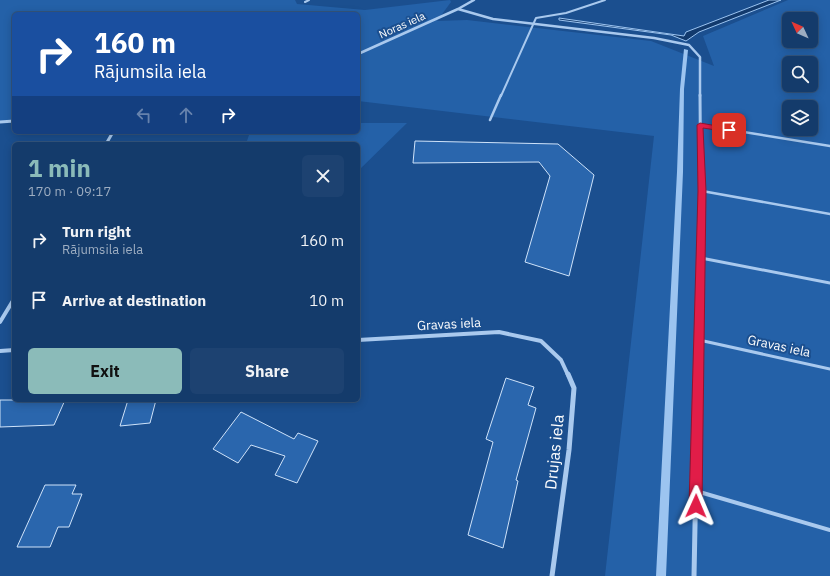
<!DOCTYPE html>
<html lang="en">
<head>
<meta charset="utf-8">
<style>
	body { margin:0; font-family:"IBM Plex Sans",sans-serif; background:#1d4271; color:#f1f3f6; height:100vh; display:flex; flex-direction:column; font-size:15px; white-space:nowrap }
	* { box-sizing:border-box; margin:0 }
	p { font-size:13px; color:#9dadc1 }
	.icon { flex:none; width:22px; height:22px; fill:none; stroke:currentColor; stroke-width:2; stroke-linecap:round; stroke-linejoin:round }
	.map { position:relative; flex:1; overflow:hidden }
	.drawer { position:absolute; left:12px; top:142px; width:348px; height:260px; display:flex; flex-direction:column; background:#143b6b; border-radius:6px; box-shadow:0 2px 10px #0003,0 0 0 1px #33557e }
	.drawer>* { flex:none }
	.top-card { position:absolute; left:12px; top:12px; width:348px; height:122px; border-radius:6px; box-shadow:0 2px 10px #0003,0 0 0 1px #33557e; background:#1a4fa0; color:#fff; overflow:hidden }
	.needle { width:26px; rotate:314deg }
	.fabs { position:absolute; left:782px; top:12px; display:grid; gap:8px }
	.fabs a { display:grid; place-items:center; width:36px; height:36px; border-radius:6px; background:#143b6b; box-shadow:0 2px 10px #0003,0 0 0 1px #33557e; font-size:20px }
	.pin { position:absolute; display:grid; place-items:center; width:34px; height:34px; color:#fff; margin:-17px; border-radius:8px; box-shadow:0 2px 6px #0006 }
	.me { position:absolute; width:44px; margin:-22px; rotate:1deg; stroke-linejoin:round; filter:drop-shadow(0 0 3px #0008) }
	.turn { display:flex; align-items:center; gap:14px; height:84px; padding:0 16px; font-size:18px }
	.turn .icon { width:52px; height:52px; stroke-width:2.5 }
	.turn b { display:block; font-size:28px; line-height:34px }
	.lanes { display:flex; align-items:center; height:38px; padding:0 16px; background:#0003; justify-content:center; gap:20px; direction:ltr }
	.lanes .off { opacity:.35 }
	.round { display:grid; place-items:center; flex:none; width:42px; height:42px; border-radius:6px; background:#1d4271 }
	.summary { display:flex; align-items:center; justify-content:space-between; height:68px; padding:0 16px }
	h1 { font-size:24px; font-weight:800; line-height:30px; color:#8bbbb9 }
	.action { display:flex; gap:8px; margin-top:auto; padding:8px 16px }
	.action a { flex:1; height:46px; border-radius:6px; background:#8bbbb9; color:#111; font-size:16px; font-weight:800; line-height:46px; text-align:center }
	.action a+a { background:#1d4271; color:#f1f3f6 }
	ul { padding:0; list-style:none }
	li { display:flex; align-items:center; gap:12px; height:60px; padding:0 16px }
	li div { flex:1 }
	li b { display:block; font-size:15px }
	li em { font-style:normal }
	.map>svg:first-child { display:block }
	.green { fill:#2461a8; fill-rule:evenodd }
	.water { fill:#123a6d; stroke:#9cc4f0 }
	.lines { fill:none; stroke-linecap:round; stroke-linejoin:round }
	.stream { fill:#9cc4f0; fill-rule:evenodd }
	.building { fill:#2a66ad; stroke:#cfe3fa }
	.lane-far3 { stroke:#a9c9ee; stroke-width:2 }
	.lane-far2 { stroke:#a9c9ee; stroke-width:2.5 }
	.lane-far1 { stroke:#a9c9ee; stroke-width:3 }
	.lane { stroke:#a9c9ee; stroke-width:4 }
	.street-far3 { stroke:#a9c9ee; stroke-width:2.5 }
	.street-far2 { stroke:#a9c9ee; stroke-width:3 }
	.street-far1 { stroke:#a9c9ee; stroke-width:4 }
	.street { stroke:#a9c9ee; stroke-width:5 }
	.route { fill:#e11d48; stroke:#92132f }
	.labels { text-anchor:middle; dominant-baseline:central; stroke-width:4; stroke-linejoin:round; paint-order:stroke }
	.far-street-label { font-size:11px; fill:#fff; stroke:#1b4f8f }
	.street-label { font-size:13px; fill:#fff; stroke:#1b4f8f }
	.near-street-label { font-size:16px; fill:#fff; stroke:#1b4f8f }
</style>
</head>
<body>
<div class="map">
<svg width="830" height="576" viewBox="0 0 830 576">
	<rect width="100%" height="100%" fill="#1b4f8f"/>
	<path class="green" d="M0 0H295L297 4 365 10 450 0 451 2 437 21 467 20 651 41 714 66 703 36 788 0H830V576H605L654 136 358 101V14H14V121L0 122ZM789 19H811V41H789ZM789 63H811V85H789ZM789 107H811V129H789Z
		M358 123H407L358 171V144H246L250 132H358Z"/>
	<path class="water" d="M769 0H781L699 32 686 41 671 35 559 20V18L684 36 686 32Z"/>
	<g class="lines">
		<path class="stream" d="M684 49 688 50 684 89 683 172 666 576H656L677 172 680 89Z"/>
	</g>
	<path class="building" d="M415 141 558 144 594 175 569 276 525 262 550 176 539 162 413 163Z
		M506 378 534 387 528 405 536 408 516 480 518 481 503 548 468 535 493 442 486 439Z
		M0 400H65L54 425 0 427Z
		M128 400H156L150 423 120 426Z
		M241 412 294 439 298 433 318 441 297 483 275 475 285 456 251 445 238 463 213 449Z
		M45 485H76L72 494H82L69 527H58L50 547H17Z"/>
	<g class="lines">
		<path class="lane-far3" d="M305 2 309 0
			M501 96 536 18 566 13 605 0"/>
		<path class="lane-far2" d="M490 120 501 95
			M700 125 830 146
			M702 191 830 214"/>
		<path class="lane-far1" d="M701 258 830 283
			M699 340 830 369"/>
		<path class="lane" d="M696 491 830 530"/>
		<path class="street-far3" d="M458 9 493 19 654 38 689 45 700 57V96
			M358 54 458 9 474 0"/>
		<path class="street-far2" d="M700 95 701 218
			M0 122 14 121
			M106 144 113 132"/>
		<path class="street-far1" d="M0 322 14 299
			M358 340 499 332 541 341 561 360 568 375
			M0 351 14 350
			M698 375 701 217"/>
		<path class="street" d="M552 576 569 450 574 388 568 374
			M694 576 698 374"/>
	</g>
	<path class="route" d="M700 123 729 128 732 130 729 132 703 128 706 191 702 506 700 510 696 512 691 510 689 506 698 191 697 125Z"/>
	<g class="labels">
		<g class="far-street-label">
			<text transform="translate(402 25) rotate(-24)">Noras iela</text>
		</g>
		<g class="street-label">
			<text transform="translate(449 324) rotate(-3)">Gravas iela</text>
			<text transform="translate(779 346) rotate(12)">Gravas iela</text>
		</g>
		<g class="near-street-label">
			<text transform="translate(554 452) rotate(-84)">Drujas iela</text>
		</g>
	</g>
</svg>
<div class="fabs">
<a><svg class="needle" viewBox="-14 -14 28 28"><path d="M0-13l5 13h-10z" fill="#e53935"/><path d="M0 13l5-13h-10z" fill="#9dadc1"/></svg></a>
<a><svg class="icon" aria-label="search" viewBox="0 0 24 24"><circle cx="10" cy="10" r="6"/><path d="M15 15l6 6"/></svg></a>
<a><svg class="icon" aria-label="layers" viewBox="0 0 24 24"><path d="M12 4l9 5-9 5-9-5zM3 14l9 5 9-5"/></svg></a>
</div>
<div class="pin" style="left:729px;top:130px;background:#d93025"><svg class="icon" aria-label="arrive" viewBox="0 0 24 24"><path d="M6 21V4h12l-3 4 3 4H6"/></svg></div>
<svg class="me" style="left:696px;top:506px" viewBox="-20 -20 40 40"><path d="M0-17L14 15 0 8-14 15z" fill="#e11d48" stroke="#fff" stroke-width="4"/></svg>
<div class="top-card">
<div class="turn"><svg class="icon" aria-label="right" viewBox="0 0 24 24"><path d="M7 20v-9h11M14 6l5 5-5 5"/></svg><div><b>160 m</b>Rājumsila iela</div></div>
<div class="lanes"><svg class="icon off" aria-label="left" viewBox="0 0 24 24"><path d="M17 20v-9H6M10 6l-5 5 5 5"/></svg><svg class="icon off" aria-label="ahead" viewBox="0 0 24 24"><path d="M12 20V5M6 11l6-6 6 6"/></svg><svg class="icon" aria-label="right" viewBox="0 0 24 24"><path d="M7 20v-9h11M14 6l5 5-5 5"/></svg></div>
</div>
<section class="drawer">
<div class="summary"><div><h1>1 min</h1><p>170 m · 09:17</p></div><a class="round"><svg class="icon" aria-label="close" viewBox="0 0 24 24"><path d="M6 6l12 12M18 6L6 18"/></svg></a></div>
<ul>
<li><svg class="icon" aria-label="right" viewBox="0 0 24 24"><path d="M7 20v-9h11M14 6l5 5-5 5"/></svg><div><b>Turn right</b><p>Rājumsila iela</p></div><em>160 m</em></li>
<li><svg class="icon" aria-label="arrive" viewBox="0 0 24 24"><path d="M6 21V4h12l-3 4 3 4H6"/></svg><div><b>Arrive at destination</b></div><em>10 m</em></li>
</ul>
<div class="action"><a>Exit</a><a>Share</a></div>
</section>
</div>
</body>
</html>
